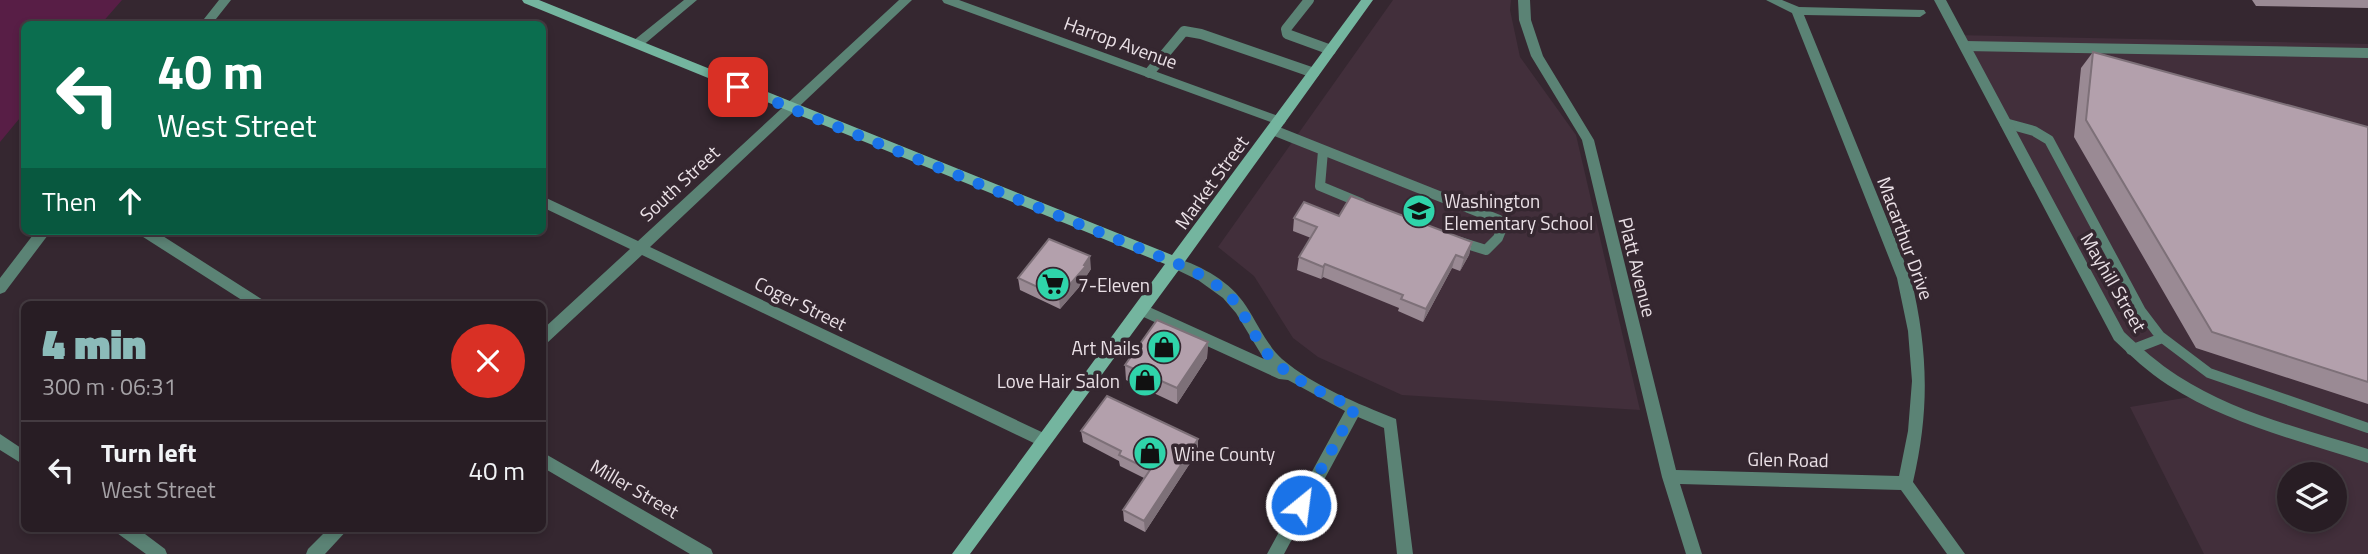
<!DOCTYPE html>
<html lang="en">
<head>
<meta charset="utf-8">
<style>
	body { margin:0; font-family:"Titillium Web",sans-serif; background:#30262c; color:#f1f3f6; height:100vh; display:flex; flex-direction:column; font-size:26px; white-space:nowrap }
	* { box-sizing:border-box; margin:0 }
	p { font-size:23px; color:#a5a2a6 }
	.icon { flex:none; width:38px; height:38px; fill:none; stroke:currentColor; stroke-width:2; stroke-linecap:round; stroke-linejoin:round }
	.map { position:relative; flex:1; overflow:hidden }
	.drawer { position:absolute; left:21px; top:301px; width:525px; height:231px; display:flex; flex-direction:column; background:#281d24; border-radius:10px; box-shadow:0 4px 10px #0003,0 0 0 2px #443b41 }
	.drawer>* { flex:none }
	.top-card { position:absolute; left:21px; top:21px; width:525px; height:214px; border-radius:10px; box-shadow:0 4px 10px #0003,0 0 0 2px #443b41; background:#0b6e4f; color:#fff; overflow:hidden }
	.controls { position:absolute; left:2277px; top:462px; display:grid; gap:14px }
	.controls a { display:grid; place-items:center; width:70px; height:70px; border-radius:50%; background:#281d24; box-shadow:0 4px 10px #0003,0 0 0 2px #443b41; font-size:35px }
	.pin { position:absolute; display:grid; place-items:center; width:60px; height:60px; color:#fff; margin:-30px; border-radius:14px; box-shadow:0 4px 10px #0006 }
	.me { position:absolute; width:77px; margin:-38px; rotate:29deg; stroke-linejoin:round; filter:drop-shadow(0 0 5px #0008) }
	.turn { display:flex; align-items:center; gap:24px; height:147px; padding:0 21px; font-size:32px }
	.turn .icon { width:91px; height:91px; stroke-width:2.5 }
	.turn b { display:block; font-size:49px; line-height:60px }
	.then { display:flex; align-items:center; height:66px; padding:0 21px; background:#0003; gap:14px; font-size:26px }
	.round { display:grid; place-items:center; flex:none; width:74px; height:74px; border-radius:37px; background:#30262c }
	.headline { display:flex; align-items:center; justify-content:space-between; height:119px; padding:0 21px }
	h1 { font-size:42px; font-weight:800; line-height:52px; color:#8bbbb9 }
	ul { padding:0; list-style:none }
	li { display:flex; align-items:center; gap:21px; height:98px; padding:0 21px; border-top:2px solid #443b41 }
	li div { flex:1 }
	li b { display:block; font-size:26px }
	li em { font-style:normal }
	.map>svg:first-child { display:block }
	.built { fill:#422f3b; fill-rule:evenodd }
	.green { fill:#581e46 }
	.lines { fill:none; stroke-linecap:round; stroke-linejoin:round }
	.lane { stroke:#5b8375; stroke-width:10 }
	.street { fill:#5b8375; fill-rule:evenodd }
	.secondary { fill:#74b59f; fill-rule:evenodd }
	.wall { fill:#9a8a94 }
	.shaded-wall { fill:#7d7078 }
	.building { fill:#b3a0ac; stroke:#7d7078; stroke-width:2 }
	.route { stroke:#1a73e8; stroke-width:12; stroke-dasharray:0 21.6 }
	.labels { text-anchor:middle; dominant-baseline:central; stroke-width:7; stroke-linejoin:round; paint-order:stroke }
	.street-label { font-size:19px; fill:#eae0e6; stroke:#352730 }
	.poi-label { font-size:19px; fill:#eae0e6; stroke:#352730; text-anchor:start }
</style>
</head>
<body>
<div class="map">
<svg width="2368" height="554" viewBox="0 0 2368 554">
	<rect width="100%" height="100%" fill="#352730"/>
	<path class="built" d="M1393 0H1511L1510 10 1520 57 1576 135 1640 410 1402 395 1318 357 1293 338 1254 276 1218 247Z
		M1955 35 2368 44V554H2204L2130 407 2190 397 2122 343ZM2289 474H2334V520H2289Z"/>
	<path class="green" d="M0 0H122L101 24H24V113L0 142Z"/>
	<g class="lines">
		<path class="lane" d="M1309 0 1286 29 1287 34 1331 50
			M1965 46 2368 53
			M1149 73 1184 31 1201 34 1314 73
			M2005 123 2034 131 2049 140 2141 311 2160 336 2209 373 2368 428
			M1273 130 1499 220 1502 228 1498 238 1486 250 1457 241
			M1323 151 1320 186 1361 203
			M2131 350 2162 338"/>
		<path class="street" d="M219 0H231L212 24H200Z
			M684 0H697L641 47H633L631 44 633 41Z
			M899 0H912L650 247 1048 435 1051 440 1048 445 1043 447 1038 445 642 255 547 343 542 345V330L630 249 542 207V196L638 241Z
			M942 0H959L1284 118 1286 121 1284 124H1276L944 3Z
			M1518 0H1530L1531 20 1543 56 1594 140 1676 470 1899 476 1908 431 1912 381 1908 331 1897 278 1792 13 1766 0H1782L1799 7 1924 10 1926 13 1920 17 1804 15 1911 278C1928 350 1930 409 1913 482L1965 554H1947L1901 490 1680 484 1702 554H1686L1662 477 1582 140 1531 56 1519 20Z
			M1934 0H1946L2124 332C2141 348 2158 363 2178 376 2235 413 2304 429 2368 449V463C2301 441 2228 424 2168 385 2148 372 2131 356 2114 340Z
			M36 231H51L5 292 0 294V278Z
			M138 231H155L263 300 265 304H248L140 235Z
			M1176 258C1202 266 1231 282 1246 306 1258 324 1266 344 1282 359 1315 387 1357 403 1396 419L1413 554H1397L1384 428 1358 417 1284 554H1267L1345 411 1288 380 1279 379 1137 314 1135 310 1137 306H1147L1264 359 1236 313 1223 298 1198 280 1171 267 1169 263 1171 259Z
			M0 434 24 450V465L0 450Z
			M542 452 711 549 713 554H690L542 467Z
			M115 528H137L165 549 167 554H146L117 533Z
			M329 528H349L325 554H306L308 549Z"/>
		<path class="secondary" d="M522 0H539L1172 255 1361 0H1373L1181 267 970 554H952L1165 264 524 3Z"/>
	</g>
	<path class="wall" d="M2252 0H2368V8L2256 6Z
		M2093 52 2368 127V404L2196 348 2074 137 2081 68Z
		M1339 216 1472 242 1469 255 1460 271 1452 268 1423 322 1398 311 1399 308 1323 277 1321 279 1297 270 1299 257 1311 238 1293 231 1294 218Z
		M1091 269 1087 275V278L1060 309 1020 290 1018 278Z
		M1208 342 1207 358 1177 404 1126 380 1125 365Z
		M1081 431 1198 451 1145 532 1124 521 1123 510 1144 478 1120 466 1119 461 1083 442Z"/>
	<path class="shaded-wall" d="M1472 242 1469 255 1460 271 1464 258Z
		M1456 255 1452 268 1423 322 1426 309Z
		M1090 256 1091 269 1087 275V278L1060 309 1059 297Z
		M1325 264 1323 277 1321 279 1323 267Z
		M1208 342 1207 358 1177 404V388Z
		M1198 439V451L1145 532 1144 521Z"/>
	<path class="building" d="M2093 52 2368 127V382L2212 332 2086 120Z
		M1351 196 1472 242 1464 258 1456 255 1426 309 1401 299 1403 295 1325 264 1323 267 1299 257 1317 227 1294 218 1304 202 1339 216Z
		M1049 239 1090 256 1084 265 1086 266 1059 297 1018 278Z
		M1157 320 1208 342 1177 388 1125 365Z
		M1107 396 1198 439 1144 521 1123 510 1150 470 1119 455 1121 451 1081 431Z"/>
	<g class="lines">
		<path class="route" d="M738 87 1176 263C1200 274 1225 286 1240 309 1251 326 1258 344 1272 359 1295 382 1326 394 1355 408L1301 505"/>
	</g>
	<defs>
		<symbol id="school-disc" viewBox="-11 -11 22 22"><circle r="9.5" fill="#2fd4aa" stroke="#352730"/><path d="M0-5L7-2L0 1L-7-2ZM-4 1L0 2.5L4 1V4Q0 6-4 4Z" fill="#111"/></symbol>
		<symbol id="supermarket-disc" viewBox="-11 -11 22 22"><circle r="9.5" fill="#2fd4aa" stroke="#352730"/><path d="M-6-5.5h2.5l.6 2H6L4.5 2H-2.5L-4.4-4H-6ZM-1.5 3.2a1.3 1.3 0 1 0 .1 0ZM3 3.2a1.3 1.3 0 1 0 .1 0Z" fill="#111"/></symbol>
		<symbol id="shop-disc" viewBox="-11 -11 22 22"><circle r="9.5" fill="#2fd4aa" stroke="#352730"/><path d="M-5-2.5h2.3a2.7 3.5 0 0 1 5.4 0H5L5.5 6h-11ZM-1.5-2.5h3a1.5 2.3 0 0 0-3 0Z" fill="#111"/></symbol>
	</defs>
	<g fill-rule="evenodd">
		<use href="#school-disc" x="1400" y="192" width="38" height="38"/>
		<use href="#supermarket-disc" x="1034" y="265" width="38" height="38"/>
		<use href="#shop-disc" x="1145" y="328" width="38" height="38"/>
		<use href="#shop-disc" x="1126" y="361" width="38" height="38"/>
		<use href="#shop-disc" x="1131" y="434" width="38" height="38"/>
	</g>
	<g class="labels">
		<g class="street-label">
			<text transform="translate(1121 42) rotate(20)">Harrop Avenue</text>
			<text transform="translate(1211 182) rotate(-54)">Market Street</text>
			<text transform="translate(679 183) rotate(-43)">South Street</text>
			<text transform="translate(1906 238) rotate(70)">Macarthur Drive</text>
			<text transform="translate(1638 267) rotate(76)">Platt Avenue</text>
			<text transform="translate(2114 282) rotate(60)">Mayhill Street</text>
			<text transform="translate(801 303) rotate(26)">Coger Street</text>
			<text transform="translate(1788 459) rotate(1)">Glen Road</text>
			<text transform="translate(635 488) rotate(30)">Miller Street</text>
		</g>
		<g class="poi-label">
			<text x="1444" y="200">Washington<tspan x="1444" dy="22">Elementary School</tspan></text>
			<text x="1078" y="284">7-Eleven</text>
			<text x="1140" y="347" text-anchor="end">Art Nails</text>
			<text x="1120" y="380" text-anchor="end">Love Hair Salon</text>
			<text x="1174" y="453">Wine County</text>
		</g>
	</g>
</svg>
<div class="controls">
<a><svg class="icon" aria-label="layers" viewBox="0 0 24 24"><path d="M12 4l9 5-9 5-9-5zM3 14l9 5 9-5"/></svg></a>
</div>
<div class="pin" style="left:738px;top:87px;background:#d93025"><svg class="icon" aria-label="arrive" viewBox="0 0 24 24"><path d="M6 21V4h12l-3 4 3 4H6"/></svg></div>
<svg class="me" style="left:1301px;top:505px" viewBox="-20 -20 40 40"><circle r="17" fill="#1a73e8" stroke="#fff" stroke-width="3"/><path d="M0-11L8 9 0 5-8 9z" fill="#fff"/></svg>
<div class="top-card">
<div class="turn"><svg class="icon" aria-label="left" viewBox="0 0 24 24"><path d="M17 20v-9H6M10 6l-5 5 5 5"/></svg><div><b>40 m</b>West Street</div></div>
<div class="then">Then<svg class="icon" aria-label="ahead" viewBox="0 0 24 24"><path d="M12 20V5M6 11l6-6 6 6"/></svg></div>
</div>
<section class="drawer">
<div class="headline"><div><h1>4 min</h1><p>300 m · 06:31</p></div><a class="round" style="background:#d93025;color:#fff"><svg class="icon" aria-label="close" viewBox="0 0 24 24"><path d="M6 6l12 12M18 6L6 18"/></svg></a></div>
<ul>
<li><svg class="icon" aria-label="left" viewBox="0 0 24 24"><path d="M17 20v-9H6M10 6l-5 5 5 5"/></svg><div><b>Turn left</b><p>West Street</p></div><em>40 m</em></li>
</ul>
</section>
</div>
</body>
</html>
